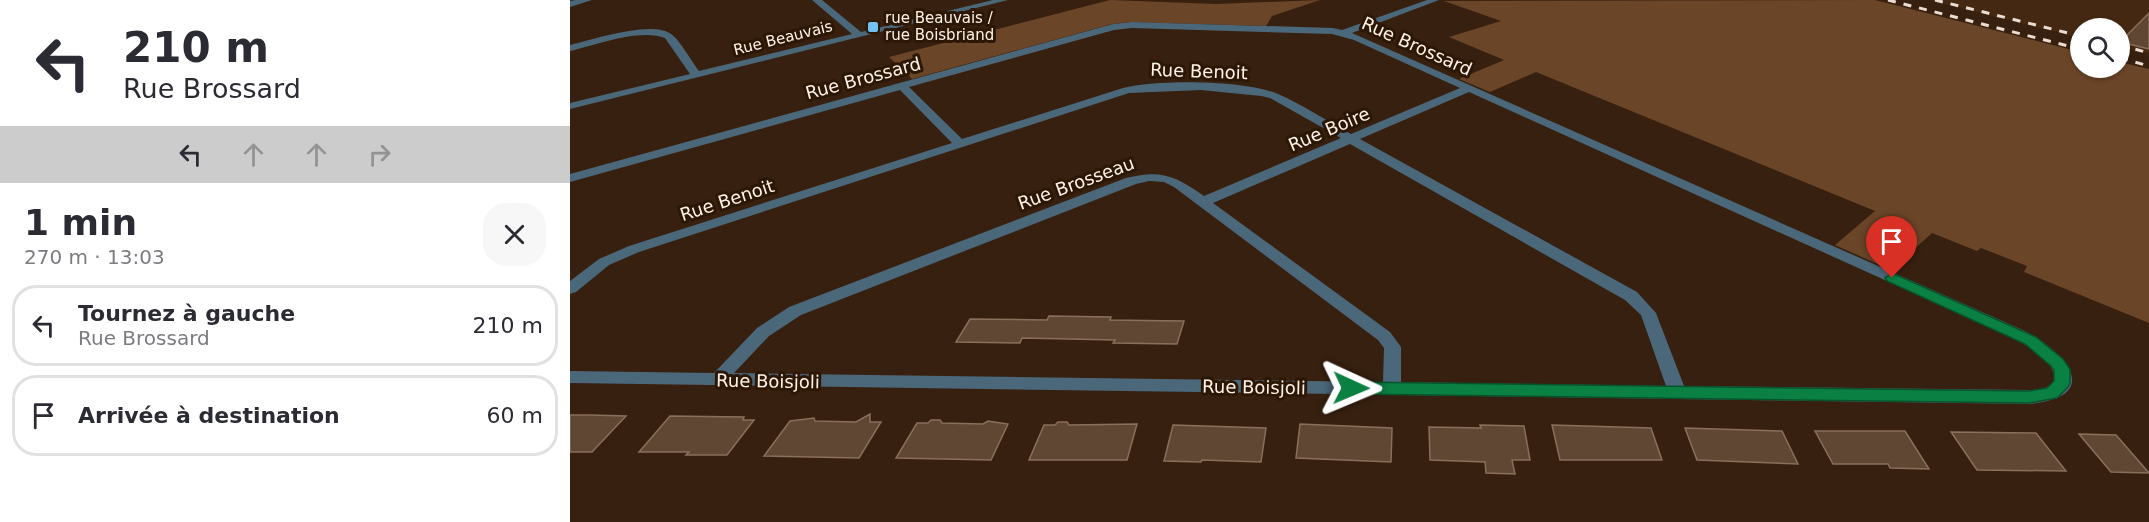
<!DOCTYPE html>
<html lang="fr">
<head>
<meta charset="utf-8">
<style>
	body { margin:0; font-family:"DejaVu Sans",sans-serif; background:#f7f7f7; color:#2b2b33; height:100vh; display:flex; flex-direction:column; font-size:22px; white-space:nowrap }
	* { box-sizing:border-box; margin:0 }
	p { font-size:20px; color:#7c7c81 }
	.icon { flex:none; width:33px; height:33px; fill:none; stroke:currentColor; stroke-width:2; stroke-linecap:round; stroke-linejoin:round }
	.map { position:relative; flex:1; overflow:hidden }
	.panel { display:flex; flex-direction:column; background:#fff; width:570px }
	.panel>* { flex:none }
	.guide { background:#fff; color:#2b2b33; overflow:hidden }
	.controls { position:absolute; left:1500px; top:18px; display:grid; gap:12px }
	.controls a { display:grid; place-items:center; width:60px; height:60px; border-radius:50%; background:#fff; box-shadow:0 2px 4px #0004; font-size:30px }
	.pin { position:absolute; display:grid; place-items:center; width:51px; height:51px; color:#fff; margin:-62px -26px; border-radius:50% 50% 50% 0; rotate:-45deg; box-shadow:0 0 6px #0007 }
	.pin .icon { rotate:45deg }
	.me { position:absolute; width:66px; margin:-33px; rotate:91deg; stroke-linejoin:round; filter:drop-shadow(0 0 4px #0008) }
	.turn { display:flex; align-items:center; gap:21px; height:126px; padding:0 24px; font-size:27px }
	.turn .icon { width:78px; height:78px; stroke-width:2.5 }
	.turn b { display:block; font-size:42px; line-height:51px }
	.lanes { display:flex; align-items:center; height:57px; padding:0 24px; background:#0003; justify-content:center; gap:30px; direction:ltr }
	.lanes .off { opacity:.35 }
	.round { display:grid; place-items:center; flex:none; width:63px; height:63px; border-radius:24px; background:#f7f7f7 }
	.head { display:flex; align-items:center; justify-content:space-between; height:102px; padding:0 24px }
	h1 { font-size:36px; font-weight:700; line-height:45px }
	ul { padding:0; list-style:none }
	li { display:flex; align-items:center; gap:18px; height:81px; margin:0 12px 9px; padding:0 12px; border:3px solid #e1e1e2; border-radius:24px }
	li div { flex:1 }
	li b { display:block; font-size:22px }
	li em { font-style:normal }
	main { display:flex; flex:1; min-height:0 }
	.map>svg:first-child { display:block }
	.built { fill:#442811 }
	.green { fill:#6b4528 }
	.building { fill:#604734; stroke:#8a6f5b; stroke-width:1.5 }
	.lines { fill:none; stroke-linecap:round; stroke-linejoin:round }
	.minor { fill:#4b677a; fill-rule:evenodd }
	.rail { stroke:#ebdcd3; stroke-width:3; stroke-dasharray:8 8; stroke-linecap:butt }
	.route { fill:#0b8043; stroke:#07532c; stroke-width:1.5 }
	.poi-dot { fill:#71c1f5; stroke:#2c1705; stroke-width:2 }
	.labels { text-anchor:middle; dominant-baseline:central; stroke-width:6; stroke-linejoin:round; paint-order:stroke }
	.far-poi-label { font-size:15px; fill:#fff2e9; stroke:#2c1705; text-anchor:start }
	.far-street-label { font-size:15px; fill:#fff2e9; stroke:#2c1705 }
	.street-label { font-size:18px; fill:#fff2e9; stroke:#2c1705 }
</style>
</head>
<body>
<main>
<section class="panel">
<div class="guide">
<div class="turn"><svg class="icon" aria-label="left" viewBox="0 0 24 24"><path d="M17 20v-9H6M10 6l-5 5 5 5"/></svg><div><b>210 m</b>Rue Brossard</div></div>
<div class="lanes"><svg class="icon" aria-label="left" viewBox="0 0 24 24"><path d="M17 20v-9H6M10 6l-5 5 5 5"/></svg><svg class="icon off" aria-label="ahead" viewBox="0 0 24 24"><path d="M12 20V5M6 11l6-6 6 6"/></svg><svg class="icon off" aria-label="ahead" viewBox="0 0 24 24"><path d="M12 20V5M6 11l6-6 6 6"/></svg><svg class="icon off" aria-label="right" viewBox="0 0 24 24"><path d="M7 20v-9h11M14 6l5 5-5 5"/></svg></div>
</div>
<div class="head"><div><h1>1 min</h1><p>270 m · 13:03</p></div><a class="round"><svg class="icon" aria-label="close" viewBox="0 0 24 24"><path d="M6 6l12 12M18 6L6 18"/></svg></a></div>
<ul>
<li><svg class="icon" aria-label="left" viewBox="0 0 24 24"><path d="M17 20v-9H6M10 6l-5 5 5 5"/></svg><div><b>Tournez à gauche</b><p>Rue Brossard</p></div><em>210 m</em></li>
<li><svg class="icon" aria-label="arrive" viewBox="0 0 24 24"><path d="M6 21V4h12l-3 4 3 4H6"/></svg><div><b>Arrivée à destination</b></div><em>60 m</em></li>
</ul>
</section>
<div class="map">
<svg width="1579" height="522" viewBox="0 0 1579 522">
	<rect width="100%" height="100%" fill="#37200f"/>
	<path class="built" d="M1359 0H1579V54L1550 47V28H1510V38Z"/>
	<path class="green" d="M540 0 646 4 750 0 702 16 696 26 560 22 542 24 342 79 319 57Z
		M1305 0 1510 52V68H1550V62L1579 69V323L1454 272 1457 266 1411 248 1407 251 1362 233 1321 270 1265 245 1305 211 966 72 920 92 889 79 934 60 879 37 931 21 874 1Z"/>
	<path class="building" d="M1579 13V49L1550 42Z
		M479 316 541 317 540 320 614 321 607 344 543 343 545 340 452 338 450 343 386 342 400 319 477 320Z
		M300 414V422H311L289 458 194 456 220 421 244 418 245 421 286 422Z
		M0 415H20L56 416 22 452H0Z
		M100 416 174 417 173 420H184L157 455H116L119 452H69Z
		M361 420H370L372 423 413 424 418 421 438 424 421 460 326 458 347 423H358Z
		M488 422H497L499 425 567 424 557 460H459L474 425H485Z
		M730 424 822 428 821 462 726 458Z
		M603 425 696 428 691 462 632 460 631 462 594 461Z
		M910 425 954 426 960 460H942L945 474 916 473 915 462 860 460 859 427 911 428Z
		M982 425 1081 428 1092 460H990Z
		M1115 428 1212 431 1228 464 1127 460Z
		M1245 431H1335L1359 469 1320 468 1318 464H1263Z
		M1381 432 1466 433 1496 471 1407 470Z
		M1509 434 1546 435 1579 473 1541 472Z"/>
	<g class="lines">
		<path class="minor" d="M6 0H22L0 7V1Z
			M242 0H252L291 32 423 0H438L0 109V103L120 74 95 38C70 28 26 45 0 51V45C23 40 81 20 101 34 110 40 122 62 129 71L282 34Z
			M857 0H869L782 33 1455 331C1497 353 1534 397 1459 404L0 383V371L144 373 187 328 219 307 556 178C591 169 606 176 634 196L771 138 700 98 691 96 631 90 559 93 69 252 39 265 6 292 0 294V281L29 259 59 246 382 143 330 90 0 182V174L543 24 562 22 763 28 772 30ZM562 28 762 34 784 40 890 88 781 134C757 121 733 105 708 94 676 80 588 79 553 88L392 139 339 87 544 30ZM899 92 1443 338C1460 348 1482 358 1485 378 1480 390 1470 389 1459 390L1114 386 1086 313 1067 292 790 139ZM780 144 1055 300 1071 315 1096 386 831 382V347L820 332 643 203ZM579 181 594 182 604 187 808 340 814 348 813 382 164 373 199 336 231 315 566 184Z"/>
		<path class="rail" d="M1318 0 1510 49
			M1365 0 1510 36
			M1550 45 1579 53
			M1550 58 1579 66"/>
	</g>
	<path class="route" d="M1322 273 1466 337 1493 359 1500 369V383L1498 387 1487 398 1459 403 781 394 775 392 772 388 775 384 781 382 1459 391 1477 388 1484 381V370L1481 366 1455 344 1317 281 1315 278Z"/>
	<rect class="poi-dot" x="297" y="21" width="12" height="12" rx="3"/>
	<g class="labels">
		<g class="far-poi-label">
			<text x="315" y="18">rue Beauvais /<tspan x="315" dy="17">rue Boisbriand</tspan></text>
		</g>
		<g class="far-street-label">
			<text transform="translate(213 38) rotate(-14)">Rue Beauvais</text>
		</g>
		<g class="street-label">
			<text transform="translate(847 46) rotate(24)">Rue Brossard</text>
			<text transform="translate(629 71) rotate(2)">Rue Benoit</text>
			<text transform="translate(293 78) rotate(-15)">Rue Brossard</text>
			<text transform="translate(759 129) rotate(-23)">Rue Boire</text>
			<text transform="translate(506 183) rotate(-20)">Rue Brosseau</text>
			<text transform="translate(157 200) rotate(-18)">Rue Benoit</text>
			<text transform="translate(198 381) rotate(1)">Rue Boisjoli</text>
			<text transform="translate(684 387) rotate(1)">Rue Boisjoli</text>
		</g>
	</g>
</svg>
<div class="controls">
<a><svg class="icon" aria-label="search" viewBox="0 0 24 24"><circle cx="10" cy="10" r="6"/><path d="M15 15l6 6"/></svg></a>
</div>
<div class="pin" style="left:1322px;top:278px;background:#d93025"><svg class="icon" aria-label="arrive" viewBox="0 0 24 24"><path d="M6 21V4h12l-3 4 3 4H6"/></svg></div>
<svg class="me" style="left:781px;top:388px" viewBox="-20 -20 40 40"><path d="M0-17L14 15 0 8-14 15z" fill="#0b8043" stroke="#fff" stroke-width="4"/></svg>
</div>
</main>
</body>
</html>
